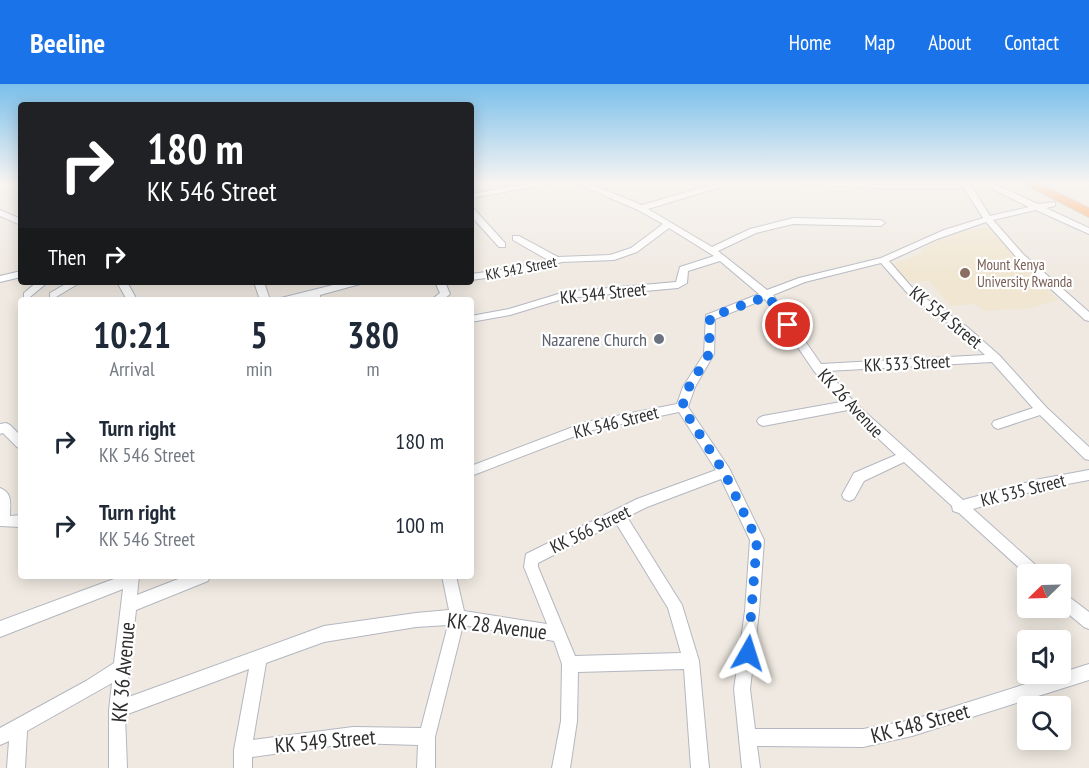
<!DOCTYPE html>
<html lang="en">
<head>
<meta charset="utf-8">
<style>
	body { margin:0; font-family:"PT Sans Narrow",sans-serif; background:#f2f2f3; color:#1f2937; height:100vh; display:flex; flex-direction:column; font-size:22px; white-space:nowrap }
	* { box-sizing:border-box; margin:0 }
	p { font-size:20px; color:#747a83 }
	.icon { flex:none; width:33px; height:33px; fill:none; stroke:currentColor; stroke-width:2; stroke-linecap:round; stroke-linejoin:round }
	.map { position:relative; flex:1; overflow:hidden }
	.drawer { position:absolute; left:18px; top:213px; width:456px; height:282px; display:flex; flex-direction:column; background:#fff; border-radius:6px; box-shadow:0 3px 15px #0003 }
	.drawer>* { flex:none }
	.guide { position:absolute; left:18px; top:18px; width:456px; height:183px; border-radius:6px; box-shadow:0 3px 15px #0003; background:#202124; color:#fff; overflow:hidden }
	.needle { width:39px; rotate:247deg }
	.buttons { position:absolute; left:1017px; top:480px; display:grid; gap:12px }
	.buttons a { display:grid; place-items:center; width:54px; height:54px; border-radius:6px; background:#fff; box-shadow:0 3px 15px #0003; font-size:30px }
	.pin { position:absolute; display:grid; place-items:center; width:51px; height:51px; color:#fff; margin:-26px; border:3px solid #fff; border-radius:50%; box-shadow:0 2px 6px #0007 }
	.me { position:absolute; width:66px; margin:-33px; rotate:6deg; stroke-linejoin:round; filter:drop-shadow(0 0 4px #0008) }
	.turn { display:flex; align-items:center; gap:21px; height:126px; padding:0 30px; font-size:27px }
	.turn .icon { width:78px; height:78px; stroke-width:2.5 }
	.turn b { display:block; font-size:42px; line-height:51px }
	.then { display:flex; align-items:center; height:57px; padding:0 30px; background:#0003; gap:12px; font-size:22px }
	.eta { display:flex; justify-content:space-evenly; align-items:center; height:102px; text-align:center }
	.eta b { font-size:36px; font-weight:600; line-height:42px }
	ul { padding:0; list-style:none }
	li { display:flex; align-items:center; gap:18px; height:84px; padding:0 30px }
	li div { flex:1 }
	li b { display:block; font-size:22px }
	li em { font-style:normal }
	header { display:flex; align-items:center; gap:36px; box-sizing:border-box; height:84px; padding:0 30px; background:#1a73e8; color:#fff }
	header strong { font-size:28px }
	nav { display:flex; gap:33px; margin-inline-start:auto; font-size:21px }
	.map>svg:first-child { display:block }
	.education { fill:#f0e6d1 }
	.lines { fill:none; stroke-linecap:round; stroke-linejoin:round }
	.minor-casing { stroke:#b4b7c1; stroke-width:2 }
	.highway-casing { stroke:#c9c9c9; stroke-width:2 }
	.minor { fill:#fff; fill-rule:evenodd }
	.highway { fill:#ffa35c; fill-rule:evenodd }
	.route { stroke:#1a73e8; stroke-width:10; stroke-dasharray:0 18 }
	.education-dot { fill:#8d6e63; stroke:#fff; stroke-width:2 }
	.worship-dot { fill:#6b7280; stroke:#fff; stroke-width:2 }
	.labels { text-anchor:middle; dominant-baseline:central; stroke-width:4.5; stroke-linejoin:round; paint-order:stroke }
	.far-education-label { font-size:15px; fill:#785e54; stroke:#fff; text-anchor:start }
	.far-street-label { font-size:15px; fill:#2e2e2e; stroke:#fff }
	.street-label { font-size:18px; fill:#2e2e2e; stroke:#fff }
	.worship-label { font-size:18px; fill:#5b616d; stroke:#fff; text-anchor:end }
	.near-street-label { font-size:21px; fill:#2e2e2e; stroke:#fff }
</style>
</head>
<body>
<header>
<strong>Beeline</strong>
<nav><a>Home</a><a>Map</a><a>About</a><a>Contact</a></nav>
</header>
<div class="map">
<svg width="1089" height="684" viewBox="0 0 1089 684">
	<rect width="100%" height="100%" fill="#efe9e1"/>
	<path class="education" d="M989 143 1058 216 1031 224 984 227 975 220 950 222 929 197 906 198 891 181 922 169 921 166 933 158 962 148Z"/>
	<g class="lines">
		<defs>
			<path id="minor" d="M538 98H560L471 114V110Z
				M573 98H585L642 121 722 98H737L648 125 712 163 750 145 793 134 881 136 885 139 881 142 793 140 756 149 718 167 767 206 799 194 881 174 944 146 983 134 964 104 900 105 800 100 796 98 900 101 969 98 990 132 1029 123 978 98H990L1038 120 1055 118V122L1046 124 1089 144V150L1036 126 993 136 1023 170 1089 228V237L1085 236 1017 174 986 138 937 155 889 177 916 208 966 242 999 271 1046 323 1089 363V376L1085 375 1040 331 998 345 994 343 992 340 994 337 1033 324 992 278 827 287 854 318 963 416 1040 395 1089 386V396L1040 405 973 425 1040 485 1042 490H1028V492L959 429 953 427 952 422 904 378 864 397 854 415 849 417 844 415 842 411 854 389 896 371 848 326 763 342 759 340 757 337 759 334 763 332 841 318 814 287 765 215 715 235 714 270 695 303 688 323 729 384 764 456 759 527 750 605 755 645H863L912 636 1089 580V596L912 652 863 663 757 662 760 684H742L734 605 745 527 750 456 721 395 647 423 627 433 682 521 699 577 709 684H691L684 585 578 588 577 637 570 684H552L561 637 562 580 554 557 463 541 435 653V684H417L418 661 353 659 252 673V684H234V666L249 585 125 631 127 684H109V626L112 599 27 647 25 684H7L9 657 0 661V644L86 597 114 579 123 505 0 553V537L122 492H139L137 511 186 492H210L208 497 136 526 126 614 324 542 416 529 449 526 442 492H456L464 527 547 540 524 483 526 470 637 415 716 386 679 328 588 347 471 392V382L586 338 677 320 683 303 704 270 706 231 759 210 720 177 688 187 687 199 678 204 566 214 510 231 471 238V232L509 225 565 208 676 198 680 183 714 172 669 144 637 168 614 176 562 178 523 189 471 196V190L522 183 548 176 513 156V152H519L558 173 610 171 631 164 663 140 638 126ZM881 179 910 212 958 246 985 271 821 280 773 211 805 198ZM616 439 668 524 681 569 575 572 538 483V479ZM448 541 421 644 353 643 253 656 266 579 324 558 416 543Z
				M471 124 474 125 505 159V163H499L471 132Z
				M0 126 21 135V141L0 132Z
				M21 187V193L0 198V192Z
				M37 198H48L30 213H24V209Z
				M69 198H81L56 213H50V209Z
				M117 198H127L137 216H127Z
				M254 198H264L270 216H260Z
				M345 198H362L360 200 320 211V216H312L311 213 299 216H280L281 214Z
				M435 198H445L450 210 443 216H431L440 209Z
				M6 339 10 341 21 352V365L17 363 3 349 0 350V340Z
				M0 404C13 409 10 420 10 432L21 431V443L0 442Z
				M1060 506 1089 528V545L1084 543 1060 523Z"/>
			<path id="highway" d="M1020 98H1037L1089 124V133Z"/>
		</defs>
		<use href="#minor" class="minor-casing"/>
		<use href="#highway" class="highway-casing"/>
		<use href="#minor" class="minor"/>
		<use href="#highway" class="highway"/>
	</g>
	<linearGradient id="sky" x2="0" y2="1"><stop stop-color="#7abfeb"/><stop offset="0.51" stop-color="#f8f5f2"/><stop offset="1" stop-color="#f8f5f2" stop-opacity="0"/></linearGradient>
	<rect width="1089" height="194" fill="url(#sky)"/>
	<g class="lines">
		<path class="route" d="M748 569 757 456 724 388 682 323 689 303 709 270 710 233 768 212 788 241"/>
	</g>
	<circle class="education-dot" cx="965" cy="189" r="6"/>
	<circle class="worship-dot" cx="659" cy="255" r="6"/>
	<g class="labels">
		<g class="far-education-label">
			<text x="977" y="180">Mount Kenya<tspan x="977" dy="17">University Rwanda</tspan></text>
		</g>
		<g class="far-street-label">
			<text transform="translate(521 184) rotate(-11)">KK 542 Street</text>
		</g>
		<g class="street-label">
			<text transform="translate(603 209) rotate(-6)">KK 544 Street</text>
			<text transform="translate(946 233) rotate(39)">KK 554 Street</text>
			<text transform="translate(907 279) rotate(-3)">KK 533 Street</text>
			<text transform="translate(851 319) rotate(47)">KK 26 Avenue</text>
			<text transform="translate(616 338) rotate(-14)">KK 546 Street</text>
			<text transform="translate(1023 406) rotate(-14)">KK 535 Street</text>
			<text transform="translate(590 445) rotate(-26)">KK 566 Street</text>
		</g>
		<g class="worship-label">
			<text x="647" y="255">Nazarene Church</text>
		</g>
		<g class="near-street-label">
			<text transform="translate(497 542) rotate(7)">KK 28 Avenue</text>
			<text transform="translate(123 588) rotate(-85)">KK 36 Avenue</text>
			<text transform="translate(920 639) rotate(-15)">KK 548 Street</text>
			<text transform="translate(325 657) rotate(-5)">KK 549 Street</text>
		</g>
	</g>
</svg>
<div class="buttons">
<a><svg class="needle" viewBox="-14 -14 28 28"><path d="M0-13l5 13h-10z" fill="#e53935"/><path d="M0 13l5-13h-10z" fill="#747a83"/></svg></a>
<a><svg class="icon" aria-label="sound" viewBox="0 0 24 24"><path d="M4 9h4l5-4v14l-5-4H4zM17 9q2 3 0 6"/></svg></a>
<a><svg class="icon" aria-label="search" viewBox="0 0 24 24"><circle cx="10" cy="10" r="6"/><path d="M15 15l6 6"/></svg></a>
</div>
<div class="pin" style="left:788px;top:241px;background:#d93025"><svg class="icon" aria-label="arrive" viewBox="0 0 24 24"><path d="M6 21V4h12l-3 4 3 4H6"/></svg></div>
<svg class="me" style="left:748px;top:569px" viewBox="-20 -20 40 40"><path d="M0-17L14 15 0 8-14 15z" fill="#1a73e8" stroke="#fff" stroke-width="4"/></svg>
<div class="guide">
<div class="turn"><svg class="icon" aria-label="right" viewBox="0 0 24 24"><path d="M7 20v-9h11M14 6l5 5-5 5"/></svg><div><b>180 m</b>KK 546 Street</div></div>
<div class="then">Then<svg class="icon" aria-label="right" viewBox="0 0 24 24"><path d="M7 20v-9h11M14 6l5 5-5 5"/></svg></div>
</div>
<section class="drawer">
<div class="eta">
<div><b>10:21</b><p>Arrival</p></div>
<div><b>5</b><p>min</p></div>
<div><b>380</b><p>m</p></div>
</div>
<ul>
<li><svg class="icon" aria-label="right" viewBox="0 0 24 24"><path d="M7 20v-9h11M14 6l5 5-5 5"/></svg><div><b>Turn right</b><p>KK 546 Street</p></div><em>180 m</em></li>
<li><svg class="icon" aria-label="right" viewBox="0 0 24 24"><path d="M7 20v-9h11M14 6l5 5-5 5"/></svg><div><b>Turn right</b><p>KK 546 Street</p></div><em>100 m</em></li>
</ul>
</section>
</div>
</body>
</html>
